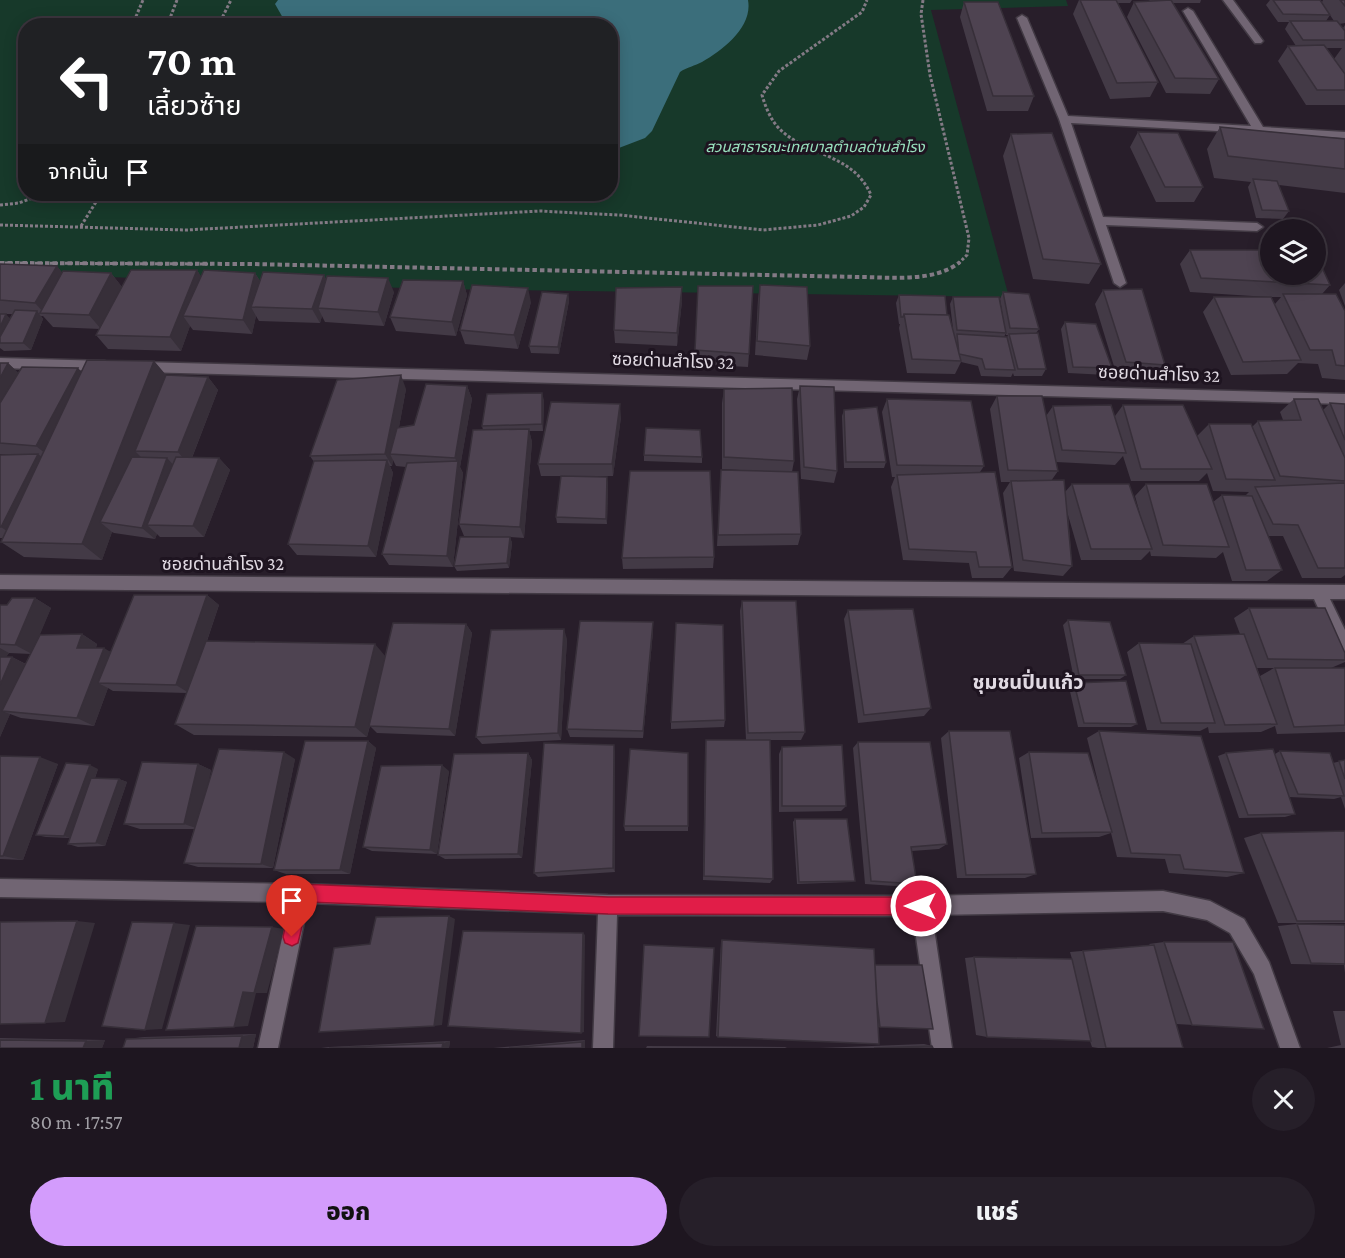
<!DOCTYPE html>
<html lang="th">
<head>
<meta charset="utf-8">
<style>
	body { margin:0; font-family:"Crimson Pro","Noto Sans Thai",serif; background:#261f29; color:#f1f3f6; height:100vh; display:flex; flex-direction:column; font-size:22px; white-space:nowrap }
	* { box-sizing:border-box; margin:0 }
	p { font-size:20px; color:#a19fa5 }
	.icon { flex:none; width:33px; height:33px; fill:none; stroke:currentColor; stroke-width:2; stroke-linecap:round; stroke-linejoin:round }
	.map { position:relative; height:1048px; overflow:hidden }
	.drawer { display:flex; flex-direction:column; background:#1e1620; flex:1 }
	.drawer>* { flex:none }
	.banner { position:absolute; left:18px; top:18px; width:600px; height:183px; border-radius:24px; box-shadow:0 3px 15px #0003,0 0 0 2px #3c353e; background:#202124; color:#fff; overflow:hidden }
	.tools { position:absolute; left:1260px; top:219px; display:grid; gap:12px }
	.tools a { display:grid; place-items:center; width:66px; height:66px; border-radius:50%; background:#1e1620; box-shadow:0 3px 15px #0003,0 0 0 2px #3c353e; font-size:30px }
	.pin { position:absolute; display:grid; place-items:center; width:51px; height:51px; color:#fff; margin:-62px -26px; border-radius:50% 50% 50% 0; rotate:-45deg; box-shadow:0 0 6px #0007 }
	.pin .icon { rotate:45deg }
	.me { position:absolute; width:66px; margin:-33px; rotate:270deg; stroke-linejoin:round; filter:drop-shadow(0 0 4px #0008) }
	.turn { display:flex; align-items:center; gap:21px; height:126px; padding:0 30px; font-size:27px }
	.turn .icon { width:78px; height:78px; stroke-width:2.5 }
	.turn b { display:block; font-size:42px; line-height:51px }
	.then { display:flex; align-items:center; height:57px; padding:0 30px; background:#0003; gap:12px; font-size:22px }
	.round { display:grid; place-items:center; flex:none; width:63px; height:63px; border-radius:32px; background:#261f29 }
	.summary { display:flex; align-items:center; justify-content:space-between; height:102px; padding:0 30px }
	h1 { font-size:36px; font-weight:800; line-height:45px; color:#1e9e55 }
	.button { display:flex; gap:12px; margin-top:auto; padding:12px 30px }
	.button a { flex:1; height:69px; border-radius:36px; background:#d39cfc; color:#111; font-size:24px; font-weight:800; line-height:69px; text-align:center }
	.button a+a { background:#261f29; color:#f1f3f6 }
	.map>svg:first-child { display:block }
	.green { fill:#17392a; fill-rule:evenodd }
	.water { fill:#3b6e7b }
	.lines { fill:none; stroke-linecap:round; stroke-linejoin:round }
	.street-casing { stroke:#423a44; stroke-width:3 }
	.path-far1 { stroke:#837a85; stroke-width:3; stroke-dasharray:3 2; stroke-linecap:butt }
	.path { stroke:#837a85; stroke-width:4; stroke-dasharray:4.5 3; stroke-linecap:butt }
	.street { fill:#716573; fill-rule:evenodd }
	.wall { fill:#433a46; fill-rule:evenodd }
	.shaded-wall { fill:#372f39 }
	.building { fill:#4e4351; stroke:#372f39; stroke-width:1.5 }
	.route { fill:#e11d48; stroke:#92132f; stroke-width:1.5 }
	.labels { text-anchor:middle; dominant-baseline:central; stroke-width:6; stroke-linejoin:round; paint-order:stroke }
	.far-park-label { font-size:15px; font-style:italic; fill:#98e0bd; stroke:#1e1420 }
	.street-label { font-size:18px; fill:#e1dae3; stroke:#1e1420 }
	.neighbourhood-label { font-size:20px; font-weight:bold; fill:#e1dae3; stroke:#1e1420 }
</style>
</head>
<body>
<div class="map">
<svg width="1345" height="1048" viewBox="0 0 1345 1048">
	<rect width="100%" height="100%" fill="#281e2a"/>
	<path class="green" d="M0 0H1066L1068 6 931 10 1009 297 432 289 0 273ZM26 26H610V194H26Z"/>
	<path class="water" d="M278 0H748C753 27 723 50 702 62 695 66 687 67 680 72L652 131 645 138 611 151 610 26 287 25 275 4Z"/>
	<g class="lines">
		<defs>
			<path id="street" d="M1223 0H1233L1263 41 1261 43H1255Z
				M1188 8 1193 11 1263 127 1345 132V138L1071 123 1103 217 1257 223 1263 227 1257 231 1106 225 1126 283 1120 287 1114 283 1059 119 1017 18 1022 15 1027 18 1068 116 1251 126 1183 11Z
				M0 358 105 361 112 366 105 371 0 368Z
				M141 362 1345 394V404L141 372 134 367Z
				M0 575 1345 585V599H1330L1345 630V656L1339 653 1314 599 0 589Z
				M0 879 301 884 608 895 921 896 1163 891 1210 901 1244 919 1269 962 1300 1048H1280L1254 974 1230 933 1207 920 1163 911 932 915 952 1048H932L913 916 617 915 613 1048H593L598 914 308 903 278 1048H258L290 902 0 897Z"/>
		</defs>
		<use href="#street" class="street-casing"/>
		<path class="path-far1" d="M923 0 921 14 930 75 969 238 967 255 958 264
			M132 26 143 0
			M167 26 177 0
			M218 26 231 0
			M0 205 19 203 43 194
			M0 225 186 230 540 211 619 215 763 230 818 225 851 216 864 207 871 195C852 151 803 157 776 125 769 116 765 105 762 95L779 71 862 12 867 0
			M81 226 101 194
			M0 263 212 264"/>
		<path class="path" d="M0 263 251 264 858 277C889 277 934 283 960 262"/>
		<use href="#street" class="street"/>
	</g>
	<path class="wall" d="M1079 0H1132L1130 3H1118L1158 82 1150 97 1110 99 1073 14Z
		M1149 0H1201L1200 3H1172L1219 79 1210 94 1166 93 1127 17 1134 2 1150 1Z
		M1270 0H1320L1322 2 1323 0H1345V23L1339 24 1343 28 1345 25V105H1306L1278 61 1288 46H1296L1285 29 1289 22H1278L1266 5ZM1330 15 1334 21H1326ZM1326 48H1342L1334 59Z
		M964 2 1034 96 1028 111H987L960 17Z
		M1220 127 1345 139V193L1279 185 1289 211 1283 219 1256 218 1248 187 1251 182 1214 178 1207 149Z
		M1138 132 1203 187 1194 202H1156L1130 147Z
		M1011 134 1101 264 1089 284 1033 279 1003 156Z
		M1190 250 1330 285 1322 294 1345 311V380L1322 378 1318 364 1298 363 1287 374 1231 375 1203 312 1214 297H1268L1190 292 1180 264ZM1271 297H1281L1275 304Z
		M0 264 57 266 62 273H111L122 287 197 270 201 277 255 273 260 281 324 275 326 280 394 292 384 326 325 322 322 316 320 323 259 321 256 316 252 334 193 330 190 326 181 351 108 349 96 335 100 329 53 327 43 316H41L43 319 31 350 4 351 0 348V314L10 318 12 314H0Z
		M463 281 467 295 456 336 396 331 390 317Z
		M1345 283V306L1339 290Z
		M760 285 810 346 807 360 755 355 758 299Z
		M698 286 749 354 748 367 694 364Z
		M1103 290 1165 365 1154 379 1117 376 1095 304Z
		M1003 292 1039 329 1036 333 1046 369 1042 376H1014L1013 373 1011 377 981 376 978 366 961 362 955 374 907 373 899 328 900 324H899L896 303 899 295 947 315 953 329 950 304 953 297 1006 333 1004 337H1007L1008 335H1006L1000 299Z
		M568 294 569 301 559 354 531 353 529 346Z
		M682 301 677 346 615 343 614 330Z
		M531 302 518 349 465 344 460 330Z
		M1065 322 1112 368 1107 375 1068 373 1061 329Z
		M154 361 166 375 208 377 218 390 192 458H219L230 470 204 537H160L157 534 155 539 114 533 112 532 102 560 24 557 1 542 3 538H0V455H10L0 454V363H8L18 373 82 372Z
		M467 386 472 399 460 467 463 473 453 567 389 565 382 554 406 467 396 466 393 460 392 466H390L393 473 376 557 297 555 288 544 314 462 310 456 406 389 399 427 414 425Z
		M800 386 837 471 834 483 801 479 797 399Z
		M724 389 794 461 792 472 801 534 798 545 717 546 721 470 759 471 722 469V403Z
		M997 396 1046 416 1053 406 1115 416 1123 405 1197 436 1209 424 1252 427 1258 421 1283 420 1280 412 1294 399 1323 410 1330 403 1345 404V575L1341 578H1302L1283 536H1268L1282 570 1267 581H1232L1223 552 1216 558 1151 556 1150 551 1141 560H1081L1068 515 1072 566 1063 576 1014 571 1003 493 1010 482H1001L990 409ZM1123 456 1131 481H1199L1207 473 1213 491 1249 492 1245 496 1222 495 1213 502 1146 484 1135 496 1140 514 1072 484 1065 492 1051 481 1058 471 1056 462 1115 465Z
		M887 399 984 466 980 472 1012 567 1003 578H972L969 563 903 560 891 487 895 477H892L882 412Z
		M544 400 543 431H529L532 442 524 538 510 537 512 543 509 568 457 571 454 566 495 537 464 536 459 524 483 430 482 426Z
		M844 410 886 462 884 468H844L842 416Z
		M621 417 613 476H578L608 483 607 524 557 523 556 517 561 476H541L538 464Z
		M644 455 702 457V463L644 461Z
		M714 557 713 568 623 569 622 558Z
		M207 595 219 605 207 641 385 656 466 624 472 633 455 736 377 733 370 726 367 737 194 735 175 724 187 693 113 691 108 688 94 726 21 718 10 714 0 737V605H7L35 598 51 608 37 640 82 634 97 644 96 648 111 652ZM9 653 31 654 26 664 12 657H6Z
		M742 601 805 732 801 740H770L773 879 770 883 703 880 705 747 706 740H746L740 611Z
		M1249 608 1345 653V662L1331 668H1345V732L1277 734 1275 726 1261 732 1209 733 1208 727 1200 731 1147 730 1127 652 1139 643 1182 644 1194 636 1240 634 1234 618ZM1257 668H1274L1260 676Z
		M848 610 931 708 924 716 858 723 844 619Z
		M1068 620 1126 675 1120 679H1074L1063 625Z
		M653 631 643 738 570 737 567 729Z
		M567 639 561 740 482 744 476 737Z
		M1074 683 1137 724 1131 727H1078L1069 687Z
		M725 720 724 727 671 729V722Z
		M949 731 1036 874 1025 878H957L941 738Z
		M1099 731 1244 873 1227 877 1169 873 1165 859 1117 857 1111 833 1099 837 1031 838 1019 758 1029 752 1106 814 1087 738Z
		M368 741 376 748 350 874H286L274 870Z
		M858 742 947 844 939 849 912 851 917 884 910 887 865 884 853 748Z
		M782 747 846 806 841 811 779 812V754Z
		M1280 751 1333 763 1345 760V809L1341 797 1334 799 1289 797 1295 814 1285 817 1239 818 1218 756 1226 753 1275 754Z
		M615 752V872L538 877 534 873Z
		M528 753 532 760 522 858 445 859 438 855Z
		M0 756 58 764 23 860 0 859Z
		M295 759 273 868 198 867 184 863 194 829H140L124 824 198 764 211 770 207 787Z
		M98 769 95 778 119 779 127 782 105 846 78 847 68 844 70 838 46 837 36 835Z
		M449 771 437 854 372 851 363 847Z
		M795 819 855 881 852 882 797 884 793 822Z
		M624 826H688V831H625Z
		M1345 831V923H1278L1244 838 1261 833Z
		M1297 924 1345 925V973L1344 965 1291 964 1278 926Z
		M722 940 875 965 933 1029 878 1027 718 1037 716 1036 721 941Z
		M1164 942 1264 1029 1176 1024 1159 1048H1098L1092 1047 1090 1041 987 1037 976 1035 965 958 974 957 1072 959 1070 952 1150 945 1149 944Z
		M1333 1011H1345V1048H1327L1341 1045Z
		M256 1034 253 1048 126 1039 144 1037Z
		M0 1038 105 1040 102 1048H0Z
		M585 1040V1048H493Z
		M450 1041 449 1048H321L329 1047Z
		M924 1044 932 1046 933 1048H819Z
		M647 1046 785 1047 787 1048H646Z"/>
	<path class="shaded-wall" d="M57 266 69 281 44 313 35 303Z
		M197 270 206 284 183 316 190 326 181 351 170 337Z
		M111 273 122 287 101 329 89 315Z
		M255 273 264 288 251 307 256 316 252 334 243 320Z
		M324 275 331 289 318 308 322 316 320 323 312 309Z
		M388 278 394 292 384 326 378 312Z
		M463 281 467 295 456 336 452 322Z
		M682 287V301L677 346V333Z
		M528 288 531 302 518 349 514 335Z
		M568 294 569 301 559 354 558 347Z
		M37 311 43 319 31 350 23 343Z
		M6 314 13 322 0 343V327Z
		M154 361 170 380 135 451 141 457 100 522 112 532 102 560 82 544Z
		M8 363 23 377 0 418V378Z
		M78 368 90 381 51 458 36 446Z
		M401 375 406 389 394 454H390L393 460 392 466 385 454Z
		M208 377 218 390 189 465 178 452Z
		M467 386 472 399 460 467 463 473 453 567 447 556 458 465 455 458Z
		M542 393 544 400 543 431 542 424Z
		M620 404 621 417 613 476 612 464Z
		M529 429 532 442 524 538 520 527Z
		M38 454 53 466 17 538 1 527Z
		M167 458 179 471 147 525 157 534 155 539 142 528Z
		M219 458 230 470 204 537 193 526Z
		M387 460 393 473 376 557 368 546Z
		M607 477 608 483 607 524 606 519Z
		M510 537 512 543 509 568 507 563Z
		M207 595 219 605 189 693 176 685Z
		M35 598 51 608 32 654 15 645Z
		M653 622V631L643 738V731Z
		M466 624 472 633 455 736 449 729Z
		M564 629 567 639 561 740 558 733Z
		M82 634 97 644 92 657 77 648Z
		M375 644 386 657 367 737 355 727Z
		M0 648 9 653 2 662 0 661Z
		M104 648 119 657 98 683 108 688 94 726 77 718Z
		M12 657 29 666 2 711 10 714 0 737V685Z
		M368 741 376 748 350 874 340 870Z
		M614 745 615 752V872L613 868Z
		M284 752 295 759 273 868 261 864Z
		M528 753 532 760 522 858 518 854Z
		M40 757 58 764 23 860 3 856Z
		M198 764 211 770 199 829 184 824Z
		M90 765 98 769 73 839 64 836Z
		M442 765 449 771 437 854 430 850Z
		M119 779 127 782 105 846 96 843Z
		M449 916 455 919 442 1025 434 1026Z
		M77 921 95 923 65 1022 45 1023Z
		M174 923 190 925 162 1029 145 1030Z
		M272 927 284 929 267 993H256L248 1026 234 1027 243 992Z
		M583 933 585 935 584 1032 581 1033Z
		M256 1034 253 1048H239L242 1036Z
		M105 1040 102 1048H83L86 1041Z
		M585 1040V1048H582V1042Z
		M450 1041 449 1048H442L443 1043Z"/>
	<path class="building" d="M1080 0H1116L1158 82 1117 83Z
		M1171 0 1219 79 1175 78 1134 2Z
		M1273 0H1320L1330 15 1283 14Z
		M1340 0H1345V6Z
		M964 2H998L1034 96H993Z
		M1290 21H1337L1345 31V40H1303Z
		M1324 45 1345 74V90H1317L1288 46Z
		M1220 127 1345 139V169L1228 156Z
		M1138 132 1178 133 1203 187H1165Z
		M1052 133 1101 264 1043 259 1011 134Z
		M1253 179 1277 181 1289 211 1262 210Z
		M1190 250H1270V274H1316V254L1330 285 1201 278Z
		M0 264 57 266 35 303 0 300Z
		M131 270H197L170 337 96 335Z
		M204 270 255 273 243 320 183 316Z
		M63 271 111 273 89 315 40 313Z
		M263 272 324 275 312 309 251 307Z
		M327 276 388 278 378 312 318 308Z
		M403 280 463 281 452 322 390 317Z
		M472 285 528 288 514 335 460 330Z
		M760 285 807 287 810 346 757 341Z
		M698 286H753L749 354 695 350Z
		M682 287 677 333 614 330 616 288Z
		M1142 289 1165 365 1126 362 1103 290Z
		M542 292 568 294 558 347 529 346Z
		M1003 292 1029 294 1039 329 1010 328Z
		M1283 294H1336L1345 311V366L1336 365 1332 350H1310Z
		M899 295 945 296 947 315 904 314 903 317H901Z
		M953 297H999L1006 333 957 330Z
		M1214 297H1271L1301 360 1243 362Z
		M15 310 37 311 23 343H0V337Z
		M0 314H6L0 327Z
		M904 314 949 315 961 361 912 359Z
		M1065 322 1096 324 1112 368 1073 367Z
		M1038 333 1046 369H1018L1009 334Z
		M957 334 1007 337 1015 370 985 369 982 359 959 354Z
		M87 360 154 361 82 544 1 542Z
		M0 363H8L0 378Z
		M22 367 78 368 36 446 0 443V403Z
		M166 375 208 377 178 452 135 451Z
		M401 375 385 454 310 456 337 380Z
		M426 384 467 386 455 458 390 454 397 428 414 425Z
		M800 386 834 387 837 471 804 467Z
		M792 388 794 461 724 457V389Z
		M542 393V424L482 426 487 394Z
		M997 396H1042L1058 471 1008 470Z
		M887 399 971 401 984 466 897 465Z
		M1294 399H1318L1345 458V481L1280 476 1258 421 1301 420Z
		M551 402 620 404 612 464H538Z
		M1330 403 1345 404V440Z
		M1111 405 1126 453 1062 450 1053 406Z
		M1123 405H1183L1212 469H1141Z
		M877 407 886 462H846L844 410Z
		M1209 424H1251L1275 480 1226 479Z
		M646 428 700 430 702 457 644 455Z
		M529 429 520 527 459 524 473 430Z
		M38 454 1 527H0V455Z
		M132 457 167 458 142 528 100 522Z
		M176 457 219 458 193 526 147 525Z
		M387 460 368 546 288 544 314 461Z
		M458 461 447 556 382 554 407 463Z
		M721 470 798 472 801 534 718 535Z
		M630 471H710L714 557 622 558Z
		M995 472 1012 567H979L976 552 909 549 897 475Z
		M561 476 607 477 606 519 556 517Z
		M1064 480 1072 566 1023 560 1011 481Z
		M1345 483V568H1318L1298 525 1273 524 1255 487Z
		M1072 484H1129L1152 549H1091Z
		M1146 484H1207L1229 547 1163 545Z
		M1222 495 1252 496 1282 570H1246Z
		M460 537H510L507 563 454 566Z
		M134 595H207L176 685 98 683Z
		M12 598H35L15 645 0 644V605H7Z
		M742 601H796L805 732 748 733Z
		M1249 608H1325L1345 653V660L1268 659Z
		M913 609 931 708 864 715 848 610Z
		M1068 620 1110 622 1126 675H1079Z
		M580 621 653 622 643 731 567 729Z
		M393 623 466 624 449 729 369 726Z
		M676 623 723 625 725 720 671 722Z
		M564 629 558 733 476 737 491 630Z
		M82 634 77 648H104L77 718 2 711 40 635Z
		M1244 634 1277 724 1225 725 1194 636Z
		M206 641 375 644 355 727 175 724Z
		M1139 643 1191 644 1215 723H1161Z
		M0 657H12L0 685Z
		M1275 668H1345V725L1294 727Z
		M1126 681 1137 724 1084 723 1074 683Z
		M949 731H1010L1036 874 966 875Z
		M1099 731 1201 736 1244 873 1184 869 1180 855 1131 853Z
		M706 740H770L773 879 704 876Z
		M305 741H368L340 870H274Z
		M858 742H930L947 844 911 847 917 884 871 881Z
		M544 743 614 745 613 868 534 873Z
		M842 745 846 806H782V747Z
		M219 749 284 752 261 864 184 863Z
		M630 749 688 753V826H624Z
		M1273 749 1295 814 1248 815 1226 753Z
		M1280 751 1330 753 1344 796 1298 794Z
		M1029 752 1088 753 1112 832 1042 833Z
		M528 753 518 854 438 855 454 754Z
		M0 756 40 757 3 856H0Z
		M1345 760V779L1339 761Z
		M142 762 198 764 184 824H124Z
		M66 763 90 765 64 836 36 835Z
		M442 765 430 850 363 847 381 766Z
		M91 778 119 779 96 843 68 844Z
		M795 819H847L855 881 799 882Z
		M1345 831V921H1297L1261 833Z
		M449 916 434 1026 319 1032 334 948 370 944 376 917Z
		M77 921 45 1023 0 1024V922Z
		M132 922 174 923 145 1030 102 1026Z
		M1297 924 1345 925V964L1311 963Z
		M196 926 272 927 254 993 243 992 234 1027 166 1030Z
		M463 931 583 933 581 1033 448 1026Z
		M722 940 874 949 879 1044 718 1037Z
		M1164 942H1233L1264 1029 1192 1025Z
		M644 945 714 948 709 1037 639 1036Z
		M1154 945 1183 1048H1106L1083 951Z
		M974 957 1072 959 1091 1041 987 1037Z
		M875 965H922L933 1029 880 1027 877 1002Z
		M242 1036 239 1048H123L126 1039Z
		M0 1040 86 1041 83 1048H0Z
		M582 1042V1048H509Z
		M443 1043 442 1048H329Z
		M932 1046 933 1048H874Z"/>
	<path class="route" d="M301 884 608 897H921L927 900 930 906 927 912 921 915 608 914 308 902 298 943 292 946 285 943 283 937 292 893 295 887Z"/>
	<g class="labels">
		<g class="far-park-label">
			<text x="815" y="147">สวนสาธารณะเทศบาลตำบลด่านสำโรง</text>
		</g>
		<g class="street-label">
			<text transform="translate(673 361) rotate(2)">ซอยด่านสำโรง 32</text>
			<text transform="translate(1159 374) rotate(2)">ซอยด่านสำโรง 32</text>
			<text x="223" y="564">ซอยด่านสำโรง 32</text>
		</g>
		<g class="neighbourhood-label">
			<text x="1028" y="682">ชุมชนปิ่นแก้ว</text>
		</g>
	</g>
</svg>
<div class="tools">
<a><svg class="icon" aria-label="layers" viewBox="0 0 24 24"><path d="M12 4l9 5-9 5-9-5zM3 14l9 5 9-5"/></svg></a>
</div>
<div class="pin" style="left:292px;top:937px;background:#d93025"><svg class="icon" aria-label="arrive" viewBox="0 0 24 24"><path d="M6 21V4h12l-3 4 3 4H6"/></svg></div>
<svg class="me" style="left:921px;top:906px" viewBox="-20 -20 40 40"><circle r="17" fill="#e11d48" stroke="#fff" stroke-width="3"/><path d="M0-11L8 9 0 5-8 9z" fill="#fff"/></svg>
<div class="banner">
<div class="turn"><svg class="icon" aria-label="left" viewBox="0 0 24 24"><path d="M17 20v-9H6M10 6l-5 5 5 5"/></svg><div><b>70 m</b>เลี้ยวซ้าย</div></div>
<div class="then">จากนั้น<svg class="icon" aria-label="arrive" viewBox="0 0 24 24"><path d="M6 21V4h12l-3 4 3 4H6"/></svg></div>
</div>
</div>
<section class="drawer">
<div class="summary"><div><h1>1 นาที</h1><p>80 m · 17:57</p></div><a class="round"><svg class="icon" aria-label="close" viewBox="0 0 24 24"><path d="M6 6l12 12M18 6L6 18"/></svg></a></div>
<div class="button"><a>ออก</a><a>แชร์</a></div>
</section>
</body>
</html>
